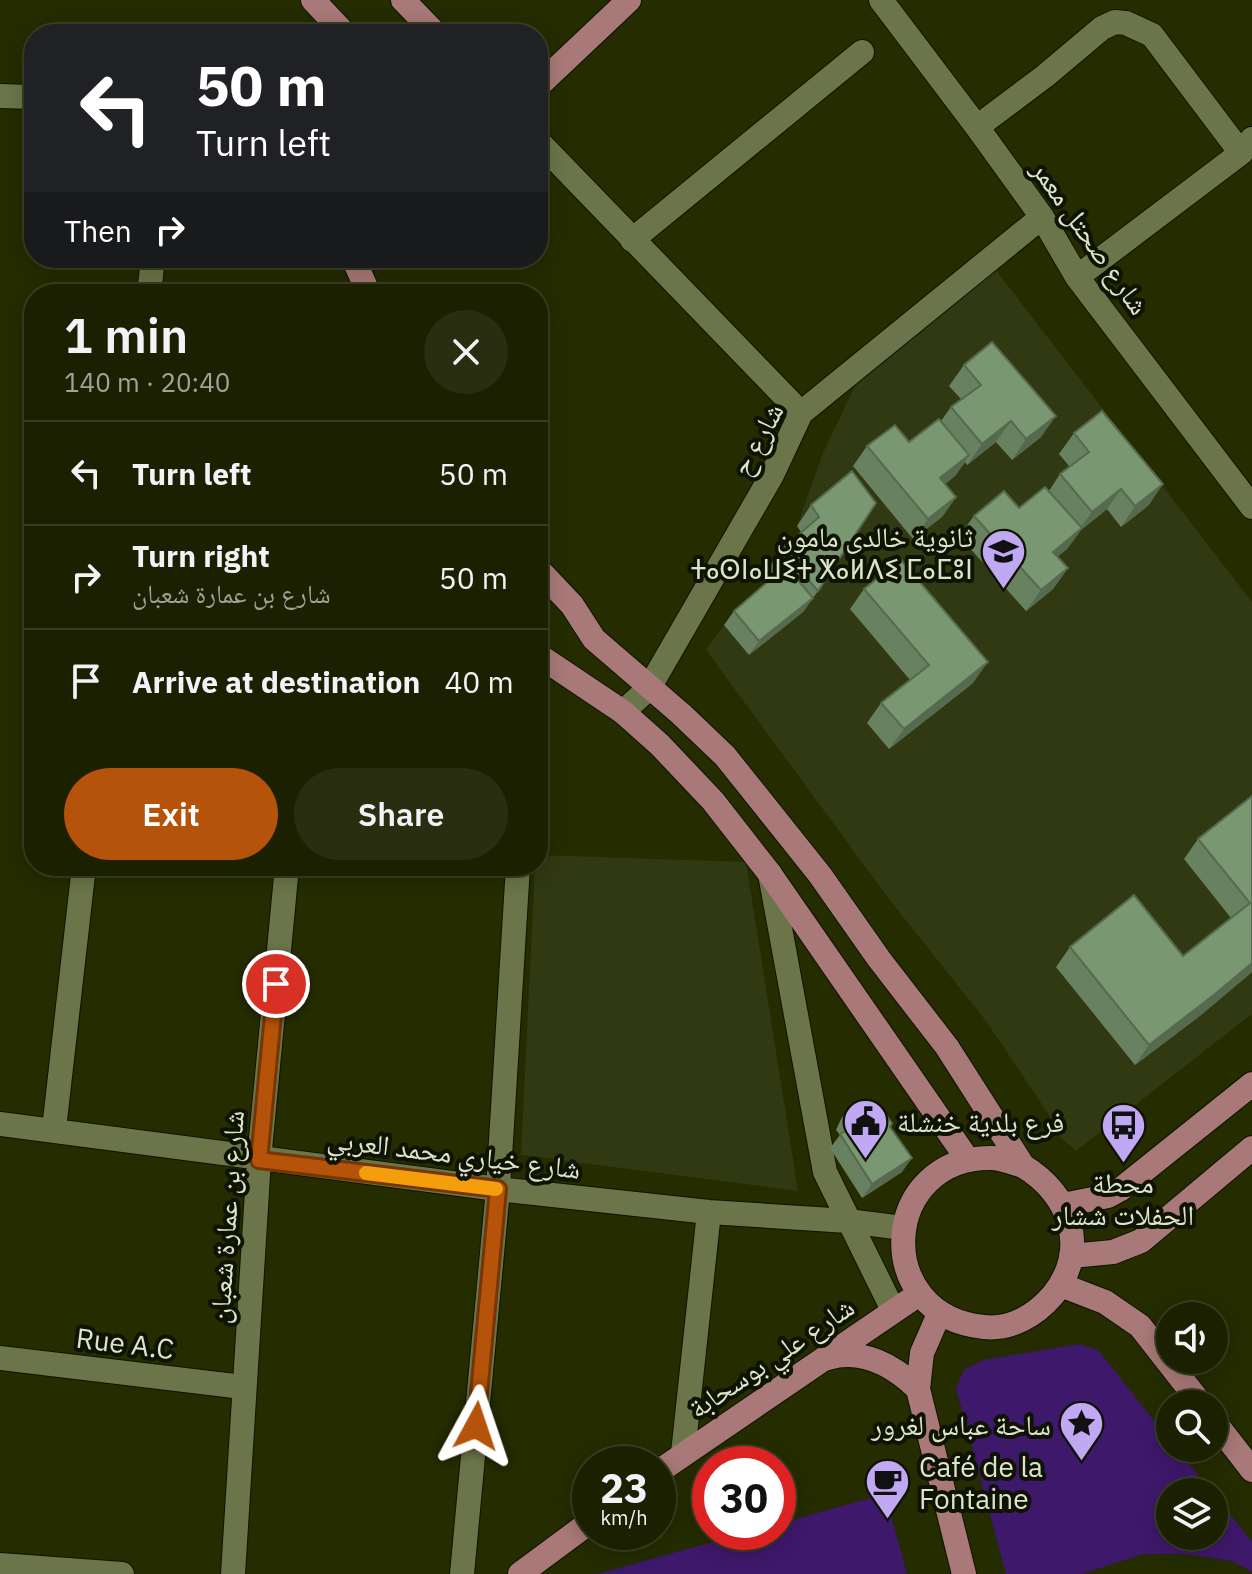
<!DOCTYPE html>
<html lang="en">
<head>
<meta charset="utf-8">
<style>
	body { margin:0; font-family:"IBM Plex Sans","Noto Naskh Arabic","Noto Sans Tifinagh",sans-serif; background:#282e0f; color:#f1f3f6; height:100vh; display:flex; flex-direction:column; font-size:30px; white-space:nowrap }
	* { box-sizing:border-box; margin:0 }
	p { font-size:26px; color:#a0a399 }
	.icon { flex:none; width:44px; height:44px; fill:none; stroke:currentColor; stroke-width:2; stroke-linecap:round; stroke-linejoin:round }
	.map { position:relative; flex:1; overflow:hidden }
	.sheet { position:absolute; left:24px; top:284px; width:524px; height:592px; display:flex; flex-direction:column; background:#1b2100; border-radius:32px; box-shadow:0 4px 20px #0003,0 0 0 2px #393e22 }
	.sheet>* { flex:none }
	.top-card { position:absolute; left:24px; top:24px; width:524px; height:244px; border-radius:32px; box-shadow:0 4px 20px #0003,0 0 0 2px #393e22; background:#202124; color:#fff; overflow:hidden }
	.tools { position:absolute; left:1156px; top:1302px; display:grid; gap:16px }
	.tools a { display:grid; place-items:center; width:72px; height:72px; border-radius:50%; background:#1b2100; box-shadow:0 4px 20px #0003,0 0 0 2px #393e22; font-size:40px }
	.speed { position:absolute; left:572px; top:1446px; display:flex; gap:16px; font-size:40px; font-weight:700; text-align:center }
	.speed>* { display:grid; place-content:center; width:104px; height:104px; border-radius:50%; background:#1b2100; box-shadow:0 4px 20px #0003,0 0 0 2px #393e22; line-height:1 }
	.speed small { font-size:20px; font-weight:400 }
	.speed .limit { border:12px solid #d22; background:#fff; color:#111 }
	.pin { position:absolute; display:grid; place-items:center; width:68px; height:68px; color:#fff; margin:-34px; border:4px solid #fff; border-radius:50%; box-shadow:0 2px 8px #0007 }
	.me { position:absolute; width:88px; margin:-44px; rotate:5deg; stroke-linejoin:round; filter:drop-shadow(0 0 6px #0008) }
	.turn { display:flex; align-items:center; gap:28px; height:168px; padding:0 40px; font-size:36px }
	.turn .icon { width:104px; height:104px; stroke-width:2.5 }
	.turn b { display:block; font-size:56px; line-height:68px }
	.then { display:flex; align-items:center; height:76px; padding:0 40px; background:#0003; gap:16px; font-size:30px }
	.round { display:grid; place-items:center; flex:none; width:84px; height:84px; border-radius:42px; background:#282e0f }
	.summary { display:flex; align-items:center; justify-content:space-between; height:136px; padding:0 40px }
	h1 { font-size:48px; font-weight:600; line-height:60px }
	.button { display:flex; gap:16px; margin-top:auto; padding:16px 40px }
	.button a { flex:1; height:92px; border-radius:48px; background:#b45309; color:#fff; font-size:32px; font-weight:600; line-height:92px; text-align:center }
	.button a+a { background:#282e0f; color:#f1f3f6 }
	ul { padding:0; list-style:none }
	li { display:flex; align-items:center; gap:24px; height:104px; padding:0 40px; border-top:2px solid #393e22 }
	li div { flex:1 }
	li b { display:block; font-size:30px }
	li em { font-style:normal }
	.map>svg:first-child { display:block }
	.built { fill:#313912 }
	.green { fill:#3e186b }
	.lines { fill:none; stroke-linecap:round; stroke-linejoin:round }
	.minor-casing { stroke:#0e1300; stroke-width:26 }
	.major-casing { stroke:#0e1300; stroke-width:26 }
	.minor { stroke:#6b7549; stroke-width:24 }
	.major { stroke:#a87978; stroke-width:24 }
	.wall { fill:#688261 }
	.shaded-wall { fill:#556a4f }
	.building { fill:#799771; stroke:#556a4f; stroke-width:2 }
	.route-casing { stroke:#753606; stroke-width:20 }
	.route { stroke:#b45309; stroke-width:14 }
	.slow { stroke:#f59e0b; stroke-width:14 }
	.labels { text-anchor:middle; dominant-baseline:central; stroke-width:8; stroke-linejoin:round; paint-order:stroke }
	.street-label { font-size:28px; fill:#dde4cc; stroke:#0f1303 }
	.poi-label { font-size:28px; fill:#dde4cc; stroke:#0f1303; text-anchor:end }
</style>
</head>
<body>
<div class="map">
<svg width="1252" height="1574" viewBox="0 0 1252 1574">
	<rect width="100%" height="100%" fill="#242c00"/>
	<path class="built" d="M995 269 1252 602V1014L1076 1151 1060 1137 1057 1127 986 1021 889 899 706 650 724 625 776 581 767 570 805 538 797 526 823 453 855 386Z
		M538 855 746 862 798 1191 521 1155 535 866H538Z"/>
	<path class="green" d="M1080 1344 1099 1351 1170 1441V1448H1176L1212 1492H1170V1536H1214V1494L1252 1542V1572L1232 1561 1186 1554H1144L1081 1574H1006L956 1388 964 1370 983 1360Z
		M885 1494 907 1574H597L749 1532H778V1524Z"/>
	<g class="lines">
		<defs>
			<path id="minor" d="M881 0 977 127 1042 217 1077 277 1252 507
				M0 96 34 97
				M977 127 1045 76 1102 28 1115 22 1126 23 1152 35 1241 153
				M538 141 801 413
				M632 240 862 52
				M1077 277 1241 153 1252 139
				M149 294 153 258
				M623 712 649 688 772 475 801 413 1042 217
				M770 874 825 1172 893 1310
				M0 1124 498 1189 709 1212 848 1221 903 1228
				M54 1129 84 866
				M0 1358 243 1387
				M683 1453 709 1212
				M0 1565 122 1574
				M233 1574 259 1160 287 866
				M462 1574 498 1189 518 866"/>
			<path id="major" d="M313 0 345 34
				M403 0 436 34
				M538 86 629 0
				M353 258 369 294
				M538 569 572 605 594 639 681 714 725 756 820 875 879 959 947 1047 1023 1166C1070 1194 1090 1249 1053 1295 1036 1315 1011 1330 984 1327 870 1316 880 1155 993 1158 1003 1159 1013 1163 1023 1166
				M538 655 623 712 660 745 713 801 770 874 968 1160
				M1063 1205 1108 1196 1121 1189 1252 1084
				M1071 1256 1113 1252 1141 1241 1252 1148
				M1061 1285 1105 1302 1140 1326 1201 1404
				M939 1314 922 1353 918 1389 964 1574
				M828 1358C862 1348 894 1366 918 1389
				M1214 1421 1252 1470
				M658 1472 919 1294
				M520 1574 590 1522"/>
		</defs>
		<use href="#minor" class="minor-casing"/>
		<use href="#major" class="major-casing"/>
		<use href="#minor" class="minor"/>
		<use href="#major" class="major"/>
	</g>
	<path class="wall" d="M964 365 1041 437 1012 460 996 442 967 465 965 462 955 476 945 484 956 497 942 517 913 539 853 466 867 446 909 442 941 421 951 407 961 399 949 386Z
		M1074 433 1149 505 1121 527 1107 509 1081 530 1067 549 1057 557 1068 568 1053 589 1026 611 959 536 974 516 1019 508 1049 491 1060 474 1070 467 1059 454Z
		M852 471 818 591 803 612 749 655 724 625 734 611 774 577 767 570 782 549 801 532 797 526 811 505Z
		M864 589 973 683 889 749 867 723 881 703 910 680 850 609Z
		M1252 796V972L1201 1015 1135 1065 1056 967 1070 947 1183 956 1231 918 1184 859 1198 839Z
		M851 1105 890 1127 902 1172 862 1198 830 1148 840 1135 836 1130 841 1119Z"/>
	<path class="shaded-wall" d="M1056 416 1041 437 1012 460 1026 439Z
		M1011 421 996 442 967 465 982 444Z
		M969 455 955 476 926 498 940 478Z
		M1163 484 1149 505 1121 527 1135 506Z
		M1121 489 1107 509 1081 530 1067 549 1038 572 1053 552 1078 531 1092 512Z
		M956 497 942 517 913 539 928 519Z
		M1068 568 1053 589 1026 611 1041 590Z
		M813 598 803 612 749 655 759 641Z
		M988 662 973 683 889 749 904 729Z
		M1252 963V972L1201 1015 1135 1065 1149 1045Z
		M912 1158 902 1172 862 1198 872 1184Z"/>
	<path class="building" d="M992 342 1056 416 1026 439 1011 421 982 444 951 407 981 385 964 365Z
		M1102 411 1163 484 1135 506 1121 489 1092 512 1060 474 1089 452 1074 433Z
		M939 419 969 455 940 478 956 497 928 519 867 446 895 425 909 442Z
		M852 471 876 503 818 591 782 549 819 517 811 505Z
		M1045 487 1082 528 1053 552 1068 568 1041 590 974 516 1004 491 1019 508Z
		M901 560 988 662 904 729 881 703 929 665 864 589Z
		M786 566 813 598 759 641 734 611Z
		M1252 796V963L1215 994 1149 1045 1070 947 1134 895 1183 956 1250 903 1198 839Z
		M851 1105 879 1115 883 1111 892 1123 890 1127 912 1158 872 1184 840 1134 854 1126 846 1116Z"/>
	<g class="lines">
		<defs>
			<path id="route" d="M276 984 259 1160 498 1189 476 1426"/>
		</defs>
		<use href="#route" class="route-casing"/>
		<use href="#route" class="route"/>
		<path class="slow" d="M366 1173 496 1189"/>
	</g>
	<defs>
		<symbol id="school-pin" viewBox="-11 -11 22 30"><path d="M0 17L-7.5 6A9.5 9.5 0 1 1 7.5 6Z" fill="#c1a8f3" stroke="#0f1303"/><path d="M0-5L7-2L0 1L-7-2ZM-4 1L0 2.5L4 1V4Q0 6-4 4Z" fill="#111"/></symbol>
		<symbol id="civic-pin" viewBox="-11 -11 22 30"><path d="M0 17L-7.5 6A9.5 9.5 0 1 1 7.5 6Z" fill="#c1a8f3" stroke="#0f1303"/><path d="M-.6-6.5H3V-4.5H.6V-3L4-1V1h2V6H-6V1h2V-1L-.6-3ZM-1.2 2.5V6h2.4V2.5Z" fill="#111"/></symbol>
		<symbol id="bus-pin" viewBox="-11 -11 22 30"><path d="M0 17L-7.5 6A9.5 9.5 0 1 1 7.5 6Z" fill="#c1a8f3" stroke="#0f1303"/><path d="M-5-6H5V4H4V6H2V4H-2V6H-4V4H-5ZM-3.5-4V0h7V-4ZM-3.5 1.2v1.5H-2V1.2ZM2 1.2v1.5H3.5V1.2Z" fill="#111"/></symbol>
		<symbol id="sight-pin" viewBox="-11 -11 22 30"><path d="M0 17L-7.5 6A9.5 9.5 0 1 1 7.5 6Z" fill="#c1a8f3" stroke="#0f1303"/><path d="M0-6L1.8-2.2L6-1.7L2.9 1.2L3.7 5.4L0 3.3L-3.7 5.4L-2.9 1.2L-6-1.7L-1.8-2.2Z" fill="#111"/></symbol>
		<symbol id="cafe-pin" viewBox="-11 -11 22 30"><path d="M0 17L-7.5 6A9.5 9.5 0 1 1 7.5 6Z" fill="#c1a8f3" stroke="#0f1303"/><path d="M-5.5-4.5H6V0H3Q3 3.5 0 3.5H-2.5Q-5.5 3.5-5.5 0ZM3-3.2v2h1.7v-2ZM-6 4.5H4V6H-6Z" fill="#111"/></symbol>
	</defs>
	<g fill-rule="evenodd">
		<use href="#school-pin" x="978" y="526" width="51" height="69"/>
		<use href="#civic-pin" x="840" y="1096" width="51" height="69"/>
		<use href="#bus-pin" x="1098" y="1100" width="51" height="69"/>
		<use href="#sight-pin" x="1056" y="1398" width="51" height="69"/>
		<use href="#cafe-pin" x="862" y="1456" width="51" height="69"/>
	</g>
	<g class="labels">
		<g class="street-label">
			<text transform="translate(1091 237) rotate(55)">شارع صحتل معمر</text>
			<text transform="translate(757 439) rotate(-62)">شارع ح</text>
			<text transform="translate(454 1153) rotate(7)">شارع خياري محمد العربي</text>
			<text transform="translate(226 1217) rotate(-86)">شارع بن عمارة شعبان</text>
			<text transform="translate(125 1343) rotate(7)">Rue A.C</text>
			<text transform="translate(771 1357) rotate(-34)">شارع علي بوسحابة</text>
		</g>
		<g class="poi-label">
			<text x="973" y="536">ثانوية خالدي مامون<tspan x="973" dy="32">ⵜⴰⵙⵏⴰⵡⵉⵜ ⵅⴰⵍⴷⵉ ⵎⴰⵎⵓⵏ</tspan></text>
			<text x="897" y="1121" text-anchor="start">فرع بلدية خنشلة</text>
			<text x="1123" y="1182" text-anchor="middle">محطة<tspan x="1123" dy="32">الحفلات ششار</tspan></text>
			<text x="1051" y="1424">ساحة عباس لغرور</text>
			<text x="919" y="1466" text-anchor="start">Café de la<tspan x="919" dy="32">Fontaine</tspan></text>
		</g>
	</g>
</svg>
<div class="tools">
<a><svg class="icon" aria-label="sound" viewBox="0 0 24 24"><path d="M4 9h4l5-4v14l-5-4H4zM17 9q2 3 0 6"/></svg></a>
<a><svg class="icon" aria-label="search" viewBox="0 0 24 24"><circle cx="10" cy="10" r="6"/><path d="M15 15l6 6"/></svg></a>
<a><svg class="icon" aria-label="layers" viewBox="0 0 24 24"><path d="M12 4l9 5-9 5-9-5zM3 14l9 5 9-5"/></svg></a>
</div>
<div class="speed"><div>23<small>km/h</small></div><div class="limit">30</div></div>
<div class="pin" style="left:276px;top:984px;background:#d93025"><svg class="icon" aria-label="arrive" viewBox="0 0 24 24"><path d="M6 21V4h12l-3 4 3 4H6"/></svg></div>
<svg class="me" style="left:476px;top:1426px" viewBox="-20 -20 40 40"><path d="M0-17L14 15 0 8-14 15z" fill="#b45309" stroke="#fff" stroke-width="4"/></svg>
<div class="top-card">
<div class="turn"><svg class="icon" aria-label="left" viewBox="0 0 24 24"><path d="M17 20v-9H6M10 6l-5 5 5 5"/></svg><div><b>50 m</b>Turn left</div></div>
<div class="then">Then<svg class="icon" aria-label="right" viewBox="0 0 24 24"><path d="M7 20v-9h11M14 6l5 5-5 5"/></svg></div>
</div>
<section class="sheet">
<div class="summary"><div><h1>1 min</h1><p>140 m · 20:40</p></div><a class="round"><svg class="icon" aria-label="close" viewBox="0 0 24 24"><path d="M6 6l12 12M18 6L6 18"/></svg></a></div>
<ul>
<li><svg class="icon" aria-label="left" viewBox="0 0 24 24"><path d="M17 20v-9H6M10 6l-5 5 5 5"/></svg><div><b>Turn left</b></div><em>50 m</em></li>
<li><svg class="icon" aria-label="right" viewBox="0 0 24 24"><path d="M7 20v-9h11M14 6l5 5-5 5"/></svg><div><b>Turn right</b><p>شارع بن عمارة شعبان</p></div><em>50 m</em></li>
<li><svg class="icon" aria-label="arrive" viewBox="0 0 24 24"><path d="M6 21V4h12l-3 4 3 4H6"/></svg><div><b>Arrive at destination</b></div><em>40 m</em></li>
</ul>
<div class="button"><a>Exit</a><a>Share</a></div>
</section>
</div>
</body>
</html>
